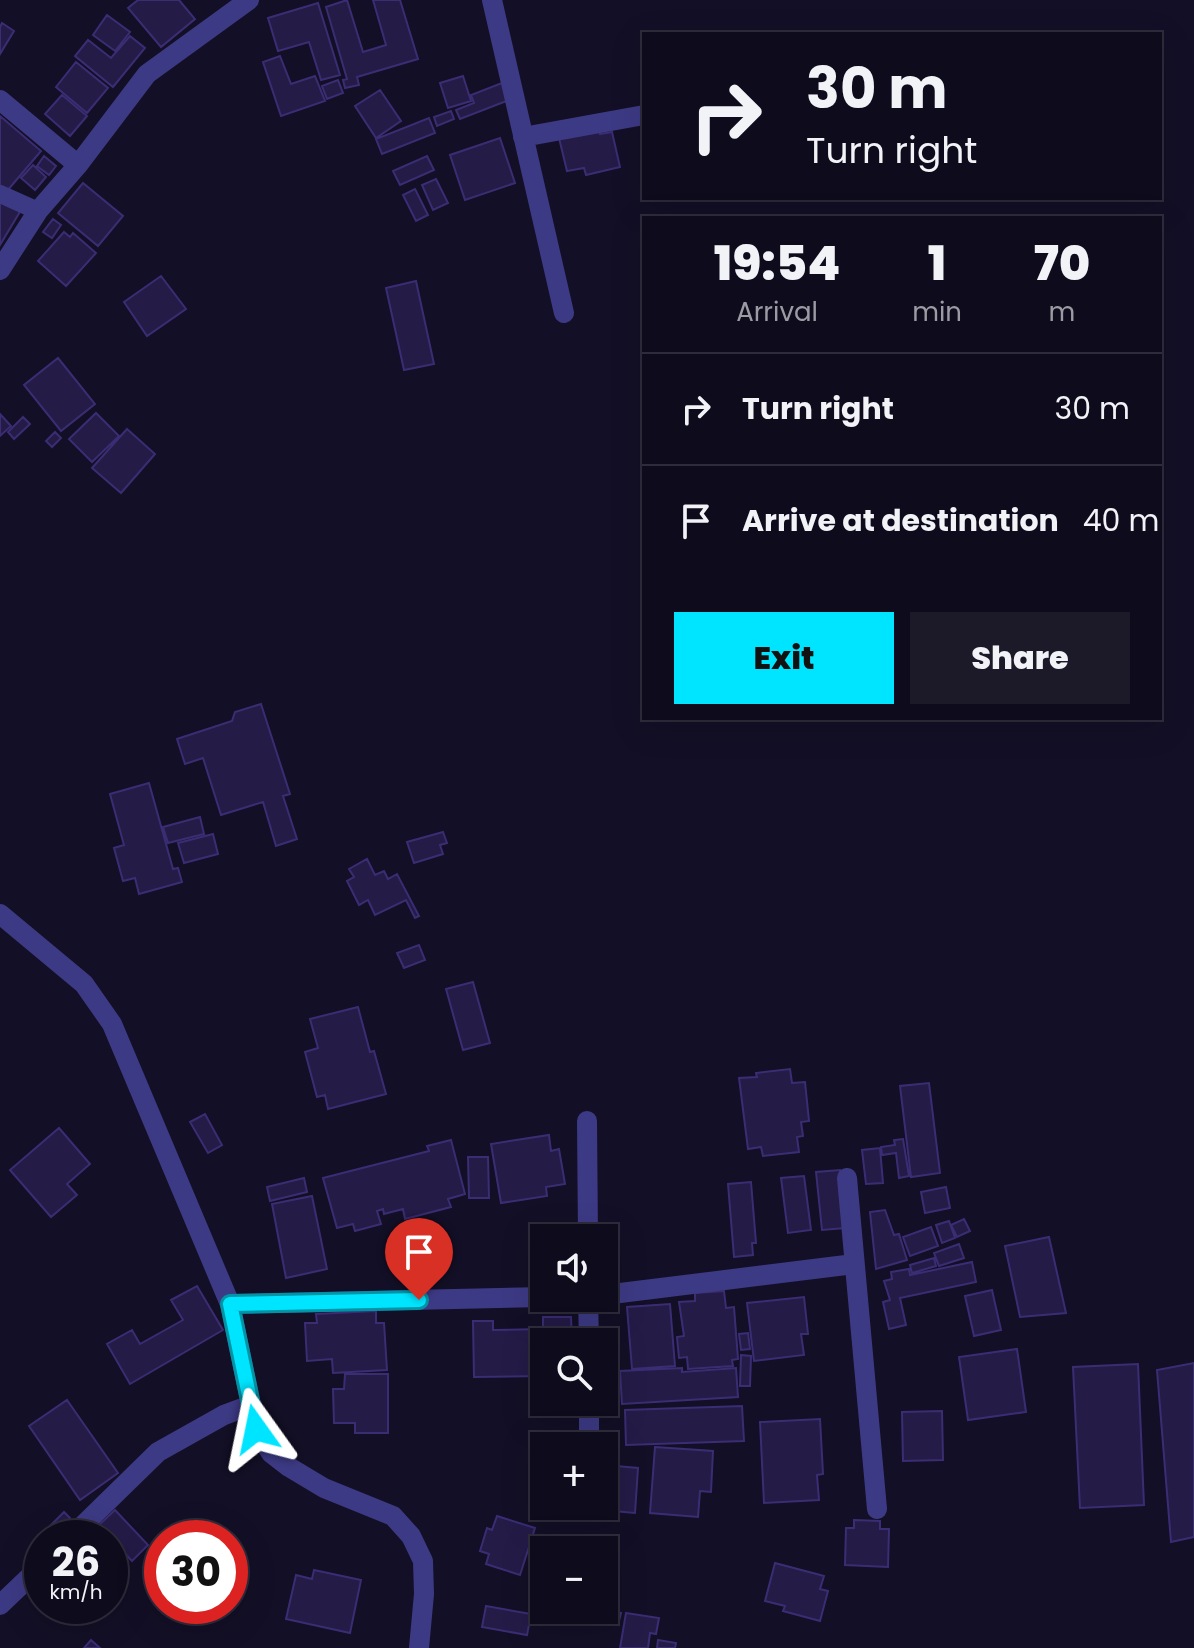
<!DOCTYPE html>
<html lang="en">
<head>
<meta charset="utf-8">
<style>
	body { margin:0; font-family:Poppins,sans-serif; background:#1c1929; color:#f1f3f6; height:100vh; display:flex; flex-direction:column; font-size:30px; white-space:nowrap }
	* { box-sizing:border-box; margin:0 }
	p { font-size:26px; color:#9b9ba3 }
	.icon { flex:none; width:44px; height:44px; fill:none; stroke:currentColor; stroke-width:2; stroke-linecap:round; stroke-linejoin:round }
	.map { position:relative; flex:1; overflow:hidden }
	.sheet { position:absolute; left:642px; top:216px; width:520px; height:504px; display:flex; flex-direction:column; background:#0e0b1c; border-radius:0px; box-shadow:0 8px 32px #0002,0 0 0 2px #2e2b3b }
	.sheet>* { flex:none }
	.banner { position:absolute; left:642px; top:32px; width:520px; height:168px; border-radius:0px; box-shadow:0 8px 32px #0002,0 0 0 2px #2e2b3b; background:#0e0b1c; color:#f1f3f6; overflow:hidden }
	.fabs { position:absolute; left:530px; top:1224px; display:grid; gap:16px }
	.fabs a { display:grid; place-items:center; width:88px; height:88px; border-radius:0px; background:#0e0b1c; box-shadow:0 8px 32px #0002,0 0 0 2px #2e2b3b; font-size:40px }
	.speed { position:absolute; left:24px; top:1520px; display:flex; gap:16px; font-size:40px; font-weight:700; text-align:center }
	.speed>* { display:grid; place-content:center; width:104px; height:104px; border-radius:50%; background:#0e0b1c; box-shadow:0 8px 32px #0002,0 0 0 2px #2e2b3b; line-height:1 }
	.speed small { font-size:20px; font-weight:400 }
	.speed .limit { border:12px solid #d22; background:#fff; color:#111 }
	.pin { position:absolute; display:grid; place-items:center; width:68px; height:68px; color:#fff; margin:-82px -34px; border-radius:50% 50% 50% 0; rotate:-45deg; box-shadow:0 0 8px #0007 }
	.pin .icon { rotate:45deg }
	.me { position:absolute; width:88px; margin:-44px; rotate:348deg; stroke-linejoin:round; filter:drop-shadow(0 0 6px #0008) }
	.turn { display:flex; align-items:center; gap:28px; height:168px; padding:0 32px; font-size:36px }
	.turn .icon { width:104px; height:104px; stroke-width:2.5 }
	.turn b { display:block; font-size:56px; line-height:68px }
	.eta { display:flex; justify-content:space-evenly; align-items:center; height:136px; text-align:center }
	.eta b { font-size:48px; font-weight:800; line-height:56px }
	.action { display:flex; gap:16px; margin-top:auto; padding:16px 32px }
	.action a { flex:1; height:92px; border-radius:0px; background:#00e5ff; color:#111; font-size:32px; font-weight:800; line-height:92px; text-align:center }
	.action a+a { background:#1c1929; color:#f1f3f6 }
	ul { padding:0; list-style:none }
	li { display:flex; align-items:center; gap:24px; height:112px; padding:0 32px; border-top:2px solid #2e2b3b }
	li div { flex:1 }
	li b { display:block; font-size:30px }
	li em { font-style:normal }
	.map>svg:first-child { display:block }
	.building { fill:#241b47; stroke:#3b2d73; stroke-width:2 }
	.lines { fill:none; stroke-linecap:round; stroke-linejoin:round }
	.service { stroke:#3d3a85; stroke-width:18 }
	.minor { stroke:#3d3a85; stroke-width:20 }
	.route-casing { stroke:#0095a6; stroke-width:20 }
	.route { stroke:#00e5ff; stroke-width:14 }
</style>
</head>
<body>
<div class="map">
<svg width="1194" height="1648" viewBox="0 0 1194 1648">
	<rect width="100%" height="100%" fill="#130f26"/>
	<path class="building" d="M138 0H179L195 19 161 47 128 8Z
		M347 0 363 52 386 45 373 0H400L418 59 357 77 359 85 345 88 343 80 347 79 326 7Z
		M318 3 340 75 321 80 309 42 278 51 268 18Z
		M107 15 130 32 115 51 93 35Z
		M2 23 14 31 0 54V27Z
		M130 36 145 48 113 87 75 56 88 40 111 58Z
		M280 56 291 84 315 76 325 101 281 116 263 62Z
		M76 62 108 88 87 113 56 87Z
		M463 76 471 101 448 108 440 83Z
		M338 80 343 93 327 99 322 86Z
		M507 81 514 98 460 119 456 110 474 103 471 95Z
		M380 90 401 121 376 138 355 106Z
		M62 95 87 116 70 136 45 114Z
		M451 111 454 119 437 126 434 117Z
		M0 116 41 151 7 191 0 185Z
		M429 118 435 133 382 154 376 139Z
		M599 129 600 134 612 132 620 167 586 175 584 168 567 171 559 138Z
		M500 138 515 183 465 200 450 155Z
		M44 156 56 166 49 175 37 166Z
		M427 156 434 170 400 185 393 171Z
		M33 165 46 177 35 190 21 178Z
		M436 179 448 203 433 210 422 185Z
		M83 183 123 216 98 246 58 213Z
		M415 189 428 215 416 221 403 195Z
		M0 198 21 210 0 245Z
		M53 219 61 225 52 238 43 232Z
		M64 232 70 237 73 233 96 253 66 286 38 261Z
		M161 276 186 309 147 336 124 302Z
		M416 281 434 364 404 370 386 288Z
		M58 358 95 404 61 431 24 385Z
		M96 413 119 436 92 462 69 439Z
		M0 414 11 426 0 436Z
		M23 417 30 424 14 439 8 432Z
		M127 429 155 454 121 493 92 468Z
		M55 432 61 438 52 447 46 441Z
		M261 704 290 794 283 796 297 839 276 846 263 802 221 815 203 758 185 764 177 739 232 721 235 712Z
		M149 783 173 869 178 868 182 882 139 894 135 878 123 881 114 848 124 845 110 794Z
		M200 817 204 834 168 843 163 827Z
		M443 832 447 843 440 845 443 854 414 863 407 842Z
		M213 834 218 854 184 863 178 843Z
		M367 859 375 875 384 871 388 879 397 874 419 916 415 918 406 900 375 915 368 900 359 905 347 881 354 877 349 869Z
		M419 945 425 960 404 968 397 953Z
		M473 982 490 1043 463 1050 446 989Z
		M358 1007 370 1052 374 1051 386 1094 328 1109 325 1095 317 1097 305 1052 318 1048 310 1019Z
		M790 1069 792 1083 805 1082 809 1121 801 1122 803 1136 797 1137 799 1152 763 1156 761 1147 748 1149 739 1078 757 1077 756 1073Z
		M929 1083 940 1173 911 1177 900 1086Z
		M205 1114 222 1145 208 1153 190 1122Z
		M59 1128 90 1164 67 1184 77 1195 51 1217 10 1170Z
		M549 1135 551 1151 559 1149 565 1184 546 1187 547 1196 501 1203 491 1144Z
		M903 1139 909 1176 899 1178 896 1153 882 1155 881 1147 895 1145 894 1140Z
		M451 1140 465 1194 448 1199 451 1207 405 1219 403 1209 384 1214 383 1209 377 1211 381 1224 355 1231 353 1224 337 1228 323 1178 429 1151 427 1146Z
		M880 1148 883 1183 866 1184 862 1150Z
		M468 1157H488L489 1198H469Z
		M840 1170 845 1228 822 1230 816 1172Z
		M804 1176 811 1230 788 1233 781 1178Z
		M304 1178 307 1192 270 1201 267 1187Z
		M751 1182 756 1243H752L753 1255 734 1257 728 1184Z
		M946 1187 950 1208 925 1213 921 1192Z
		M312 1196 327 1269 286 1278 272 1204Z
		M885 1210 894 1235 899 1234 907 1260 876 1269 870 1212Z
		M964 1219 970 1231 957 1237 951 1225Z
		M949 1221 955 1238 942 1243 936 1225Z
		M931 1227 938 1246 910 1256 903 1237Z
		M1049 1237 1066 1313 1020 1317 1005 1246Z
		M959 1244 964 1258 939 1266 934 1253Z
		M934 1258 936 1266 912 1273 910 1265Z
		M972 1262 976 1282 900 1298 906 1325 889 1329 883 1302 890 1300 884 1281 892 1279 891 1272 909 1269 910 1275Z
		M197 1286 223 1330 130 1384 107 1344 132 1330 140 1344 183 1320 171 1300Z
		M992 1290 1001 1330 974 1336 965 1296Z
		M724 1291 726 1308 734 1307 738 1359 732 1360 733 1366 688 1369 687 1357 679 1358 677 1337 684 1336 679 1302 695 1301V1293Z
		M804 1297 808 1334H801L804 1355 754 1361 747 1303Z
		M670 1304 675 1366 632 1369 627 1307Z
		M376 1311V1323H384L387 1370 333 1373 332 1359 307 1361 305 1323H317L316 1314Z
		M543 1317H571L572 1342H544V1376L474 1377 473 1321H493V1330L543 1329Z
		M748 1333 750 1349 741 1350 739 1334Z
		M1017 1349 1026 1412 968 1420 959 1357Z
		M741 1355 751 1356 750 1386H740Z
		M1194 1363V1537L1171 1542 1157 1370Z
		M1138 1364 1144 1505 1080 1508 1073 1367Z
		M682 1368V1372L736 1368 738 1397 622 1404 620 1371Z
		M345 1374H388V1433H355V1423H334L333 1389H344Z
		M67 1400 118 1473 80 1500 29 1426Z
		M742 1406 744 1441 626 1445 625 1410Z
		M942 1411 943 1460 903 1461 902 1412Z
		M820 1419 823 1474 817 1475 819 1500 764 1503 760 1422Z
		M655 1447 713 1451 711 1492 700 1491 698 1517 650 1513Z
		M616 1466 638 1468 635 1513 613 1511Z
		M115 1510 148 1545 132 1561 112 1540 110 1542V1538H95L103 1530 99 1525Z
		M64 1512 70 1518 56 1532 50 1526Z
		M497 1516 535 1528 520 1575 486 1564 489 1554 480 1551 487 1528 492 1530Z
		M854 1520 880 1521V1529H889L888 1567 845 1565 846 1528H854Z
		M775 1563 824 1576 820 1589 828 1591 820 1621 783 1611 785 1606 765 1601Z
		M314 1570 361 1580 350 1633 286 1619 296 1575 312 1579Z
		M486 1606 531 1614 527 1635 482 1627Z
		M608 1610 621 1613 619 1621 607 1618Z
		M626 1613 659 1618 656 1634 650 1633 648 1648H620Z
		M91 1640 100 1648H84Z
		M658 1640 676 1643 675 1648H657Z"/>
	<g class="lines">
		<path class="service" d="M0 194 38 211"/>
		<path class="minor" d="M492 0 564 313
			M0 100 78 165
			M523 137 644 115
			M0 270 38 211 78 165 147 74 249 0
			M0 914 84 984 112 1024 230 1304 256 1429 271 1453 289 1467 324 1488 393 1516 411 1536 423 1561 424 1594 419 1648
			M587 1121 588 1238
			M847 1178 877 1509
			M604 1295 854 1264
			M588 1298 589 1342
			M230 1304 544 1297
			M589 1402V1446
			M590 1506V1512
			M70 1538 158 1452 224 1415 251 1405
			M0 1605 42 1565"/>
	</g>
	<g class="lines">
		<defs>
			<path id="route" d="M256 1429 230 1304 419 1300"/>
		</defs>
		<use href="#route" class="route-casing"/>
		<use href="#route" class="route"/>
	</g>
</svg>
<div class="fabs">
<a><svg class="icon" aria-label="sound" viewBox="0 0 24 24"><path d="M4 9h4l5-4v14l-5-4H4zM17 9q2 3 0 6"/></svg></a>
<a><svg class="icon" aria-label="search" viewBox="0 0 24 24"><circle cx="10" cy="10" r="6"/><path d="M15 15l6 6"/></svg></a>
<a>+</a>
<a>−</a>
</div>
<div class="speed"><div>26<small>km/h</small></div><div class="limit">30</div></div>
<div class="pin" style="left:419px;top:1300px;background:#d93025"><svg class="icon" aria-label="arrive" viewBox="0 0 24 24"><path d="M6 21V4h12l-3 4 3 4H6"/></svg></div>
<svg class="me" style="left:256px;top:1429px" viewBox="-20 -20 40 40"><path d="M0-17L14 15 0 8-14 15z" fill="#00e5ff" stroke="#fff" stroke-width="4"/></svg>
<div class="banner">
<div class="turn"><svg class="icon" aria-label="right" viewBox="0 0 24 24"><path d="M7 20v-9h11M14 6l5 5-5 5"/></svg><div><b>30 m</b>Turn right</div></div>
</div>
<section class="sheet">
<div class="eta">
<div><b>19:54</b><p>Arrival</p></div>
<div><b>1</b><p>min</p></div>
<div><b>70</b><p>m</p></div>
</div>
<ul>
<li><svg class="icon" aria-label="right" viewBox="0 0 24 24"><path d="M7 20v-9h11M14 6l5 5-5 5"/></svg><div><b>Turn right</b></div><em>30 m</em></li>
<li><svg class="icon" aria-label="arrive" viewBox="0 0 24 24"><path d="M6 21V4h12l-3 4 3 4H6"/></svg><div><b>Arrive at destination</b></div><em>40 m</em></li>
</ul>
<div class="action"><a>Exit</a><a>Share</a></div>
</section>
</div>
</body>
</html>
